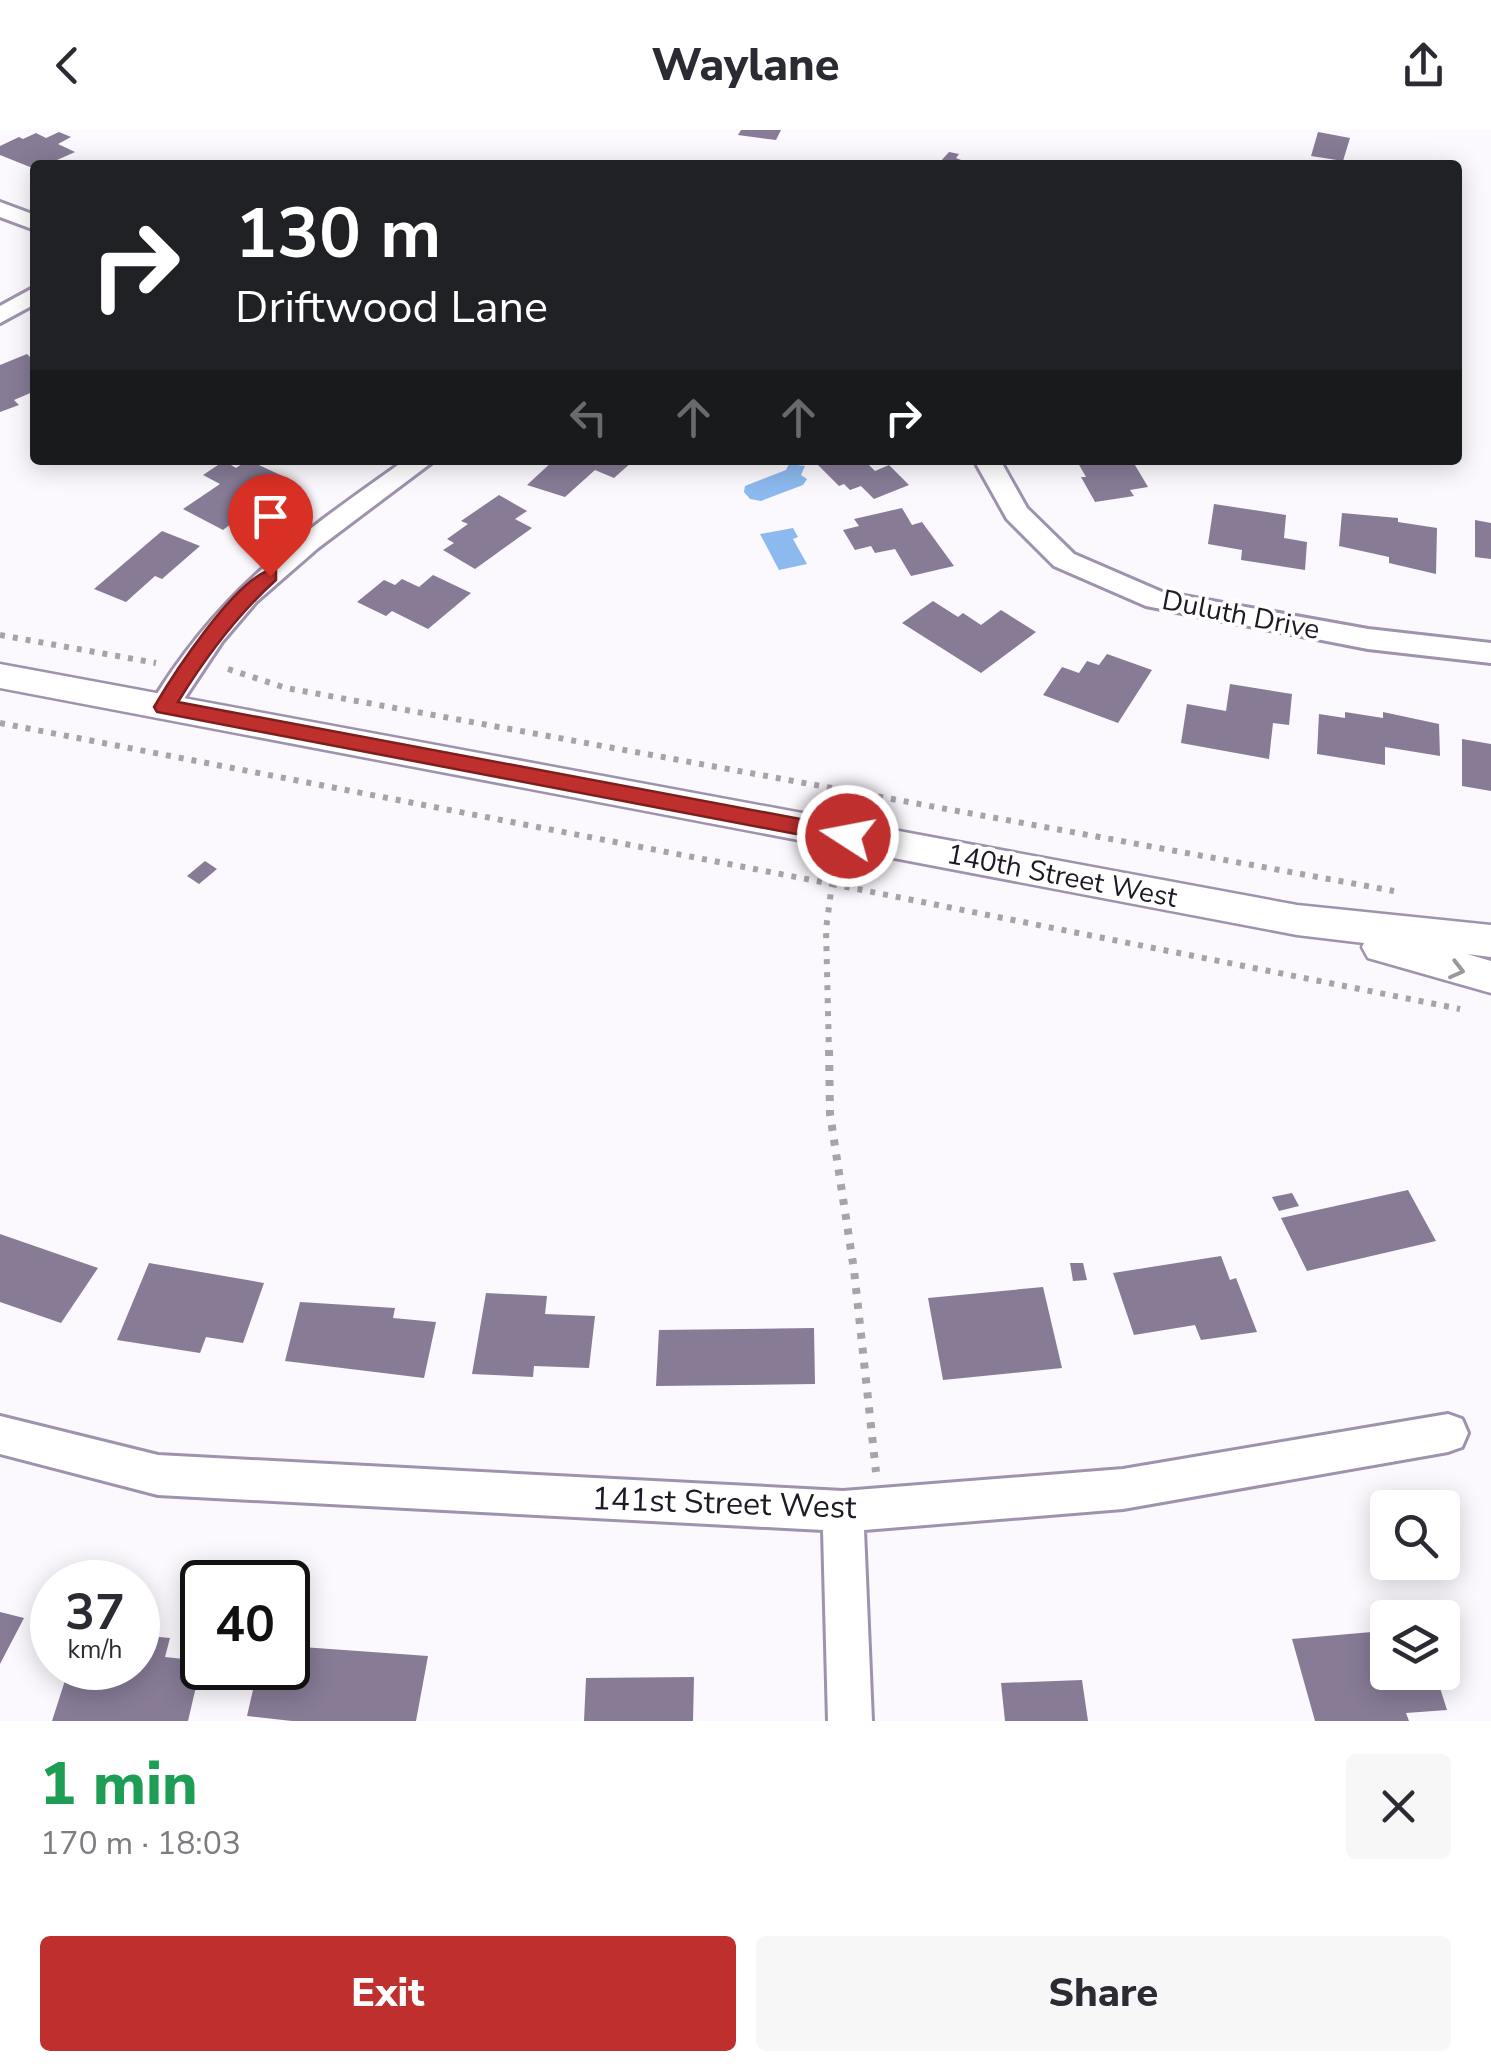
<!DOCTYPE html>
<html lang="en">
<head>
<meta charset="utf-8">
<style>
	body { margin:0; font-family:"Nunito Sans",sans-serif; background:#f7f7f7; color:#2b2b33; height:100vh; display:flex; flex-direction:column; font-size:38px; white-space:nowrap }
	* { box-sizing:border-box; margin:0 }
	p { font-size:32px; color:#7c7c81 }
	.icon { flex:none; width:55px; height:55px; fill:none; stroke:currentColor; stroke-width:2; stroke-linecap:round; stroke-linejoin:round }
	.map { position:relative; height:1591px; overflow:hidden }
	.side { display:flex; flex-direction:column; background:#fff; flex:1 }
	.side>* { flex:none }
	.guide { position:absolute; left:30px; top:30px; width:1432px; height:305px; border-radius:10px; box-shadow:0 5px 25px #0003; background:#202124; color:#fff; overflow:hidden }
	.fabs { position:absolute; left:1370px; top:1360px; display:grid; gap:20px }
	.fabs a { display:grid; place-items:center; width:90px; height:90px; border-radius:10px; background:#fff; box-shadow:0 5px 25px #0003; font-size:50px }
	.speed { position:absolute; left:30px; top:1430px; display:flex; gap:20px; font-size:50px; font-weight:700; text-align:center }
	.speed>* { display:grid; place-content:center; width:130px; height:130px; border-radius:50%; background:#fff; box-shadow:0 5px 25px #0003; line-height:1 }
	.speed small { font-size:25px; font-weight:400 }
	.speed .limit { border:5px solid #111; border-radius:15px; background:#fff; color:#111 }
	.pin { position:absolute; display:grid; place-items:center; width:85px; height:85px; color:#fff; margin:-102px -42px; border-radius:50% 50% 50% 0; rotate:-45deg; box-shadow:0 0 10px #0007 }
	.pin .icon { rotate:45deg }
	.me { position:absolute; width:110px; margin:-55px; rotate:281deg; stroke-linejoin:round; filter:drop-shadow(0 0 8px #0008) }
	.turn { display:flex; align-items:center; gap:35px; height:210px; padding:0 40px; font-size:45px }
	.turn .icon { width:130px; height:130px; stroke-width:2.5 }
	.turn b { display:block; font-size:70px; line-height:85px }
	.lanes { display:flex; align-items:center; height:95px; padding:0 40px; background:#0003; justify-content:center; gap:50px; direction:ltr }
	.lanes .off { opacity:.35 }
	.round { display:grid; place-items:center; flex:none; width:105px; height:105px; border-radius:10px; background:#f7f7f7 }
	.head { display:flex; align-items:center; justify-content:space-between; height:170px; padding:0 40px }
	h1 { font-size:60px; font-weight:800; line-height:75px; color:#1e9e55 }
	.button { display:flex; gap:20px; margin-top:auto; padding:20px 40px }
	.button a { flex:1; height:115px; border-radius:10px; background:#be2f2e; color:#fff; font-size:40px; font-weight:800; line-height:115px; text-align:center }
	.button a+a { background:#f7f7f7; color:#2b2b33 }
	header { display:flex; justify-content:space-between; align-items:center; height:130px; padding:0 40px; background:#fff; font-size:45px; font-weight:800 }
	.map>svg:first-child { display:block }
	.water { fill:#8cb9ee }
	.building { fill:#877b96 }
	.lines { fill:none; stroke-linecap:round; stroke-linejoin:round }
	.minor-casing { stroke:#9f92ae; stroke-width:6 }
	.tertiary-casing { stroke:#9f92ae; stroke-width:5 }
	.path-far1 { stroke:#a7a3ab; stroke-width:6; stroke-dasharray:5 8; stroke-linecap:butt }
	.path { stroke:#a7a3ab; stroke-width:8; stroke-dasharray:6 9; stroke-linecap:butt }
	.minor { fill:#fff; fill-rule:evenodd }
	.tertiary { fill:#fff; fill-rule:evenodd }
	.oneway { stroke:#9a989c }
	.route { fill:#be2f2e; stroke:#7c1f1e; stroke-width:2.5 }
	.labels { text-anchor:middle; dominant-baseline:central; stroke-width:8; stroke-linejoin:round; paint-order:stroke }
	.street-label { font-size:28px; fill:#1e1924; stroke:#fff }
	.near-street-label { font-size:32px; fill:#1e1924; stroke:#fff }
</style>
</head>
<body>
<header><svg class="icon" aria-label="back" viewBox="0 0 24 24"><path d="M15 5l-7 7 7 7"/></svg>Waylane<svg class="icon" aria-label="share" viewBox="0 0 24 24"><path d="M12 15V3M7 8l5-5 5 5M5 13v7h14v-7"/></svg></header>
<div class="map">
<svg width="1491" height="1591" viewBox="0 0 1491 1591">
	<rect width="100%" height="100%" fill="#fbf8fe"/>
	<path class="water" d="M789 334 805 336 801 345 807 349 803 355 761 371 750 369 744 362 745 356 786 340Z
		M793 398 798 407 793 409 807 434 779 440 760 404Z"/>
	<path class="building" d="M741 0H781L776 10 738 5Z
		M59 2 71 7 58 14 75 22 46 35H35V39L0 25V16L19 7 23 9 36 3 46 8Z
		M1318 2 1350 8 1343 31 1311 26Z
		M949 22 959 24 956 28 974 35 939 33Z
		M27 224 35 232V261L14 270 19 275 0 282V235Z
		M248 330 289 349 223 400 183 379 220 354 203 345 224 331 236 338Z
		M554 330H627L632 332 614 348 595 340 565 367 527 355Z
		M813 330H864L875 341 889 335 909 355 874 369 861 356 850 360 844 354 839 356Z
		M1087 330H1132L1148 357 1130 360 1134 366 1095 372 1081 347H1086L1078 333Z
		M499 365 527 381 515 389 532 398 475 439 443 420 454 413 447 409 468 394 461 391Z
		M1214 374 1286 385 1284 408 1307 412 1305 440 1241 430 1242 420 1208 414Z
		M902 378 912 395 922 392 954 436 911 446 895 419 875 423 871 416 855 420 843 400 859 396 854 389Z
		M1342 383 1398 388V392L1437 398 1436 444 1389 433V427L1339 416Z
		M1475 390 1491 393V429L1475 427Z
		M162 401 200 416 162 449 155 446 126 472 94 459Z
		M433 445 471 463 428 499 392 481 386 486 357 472 384 450 395 455 402 449 419 457Z
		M933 471 958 487 963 483 981 495 1001 480 1036 502 981 543 902 493Z
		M1107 524 1152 540 1118 593 1043 565 1062 537 1079 543 1087 531 1099 535Z
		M1230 554 1292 564 1289 595 1273 593 1269 629 1181 613 1187 574 1226 581Z
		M1345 582 1383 588V582L1439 594 1440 626 1385 617V635L1317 624 1319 584 1345 588Z
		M1462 609 1491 614V661L1462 656Z
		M205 731 217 739 199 754 187 746Z
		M1408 1060 1436 1111 1307 1141 1281 1088Z
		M1292 1063 1299 1076 1279 1081 1272 1067Z
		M0 1104 98 1138 61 1193 0 1172Z
		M1221 1126 1230 1150 1236 1148 1257 1202 1201 1210 1195 1195 1134 1205 1113 1143Z
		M149 1133 264 1153 243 1213 206 1207 200 1223 117 1210Z
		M1070 1133H1083L1087 1150 1073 1151Z
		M1043 1157 1062 1238 943 1250 928 1168Z
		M486 1163 547 1166 545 1184 595 1186 589 1238 534 1236 533 1247 472 1244Z
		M300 1172 395 1178 393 1188 436 1192 424 1248 285 1231Z
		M814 1198 815 1254 656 1256 659 1200Z
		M0 1482 24 1488 0 1534Z
		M1383 1501 1388 1516V1542H1435L1447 1580 1406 1583 1409 1591H1315L1292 1509Z
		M138 1505 170 1508 165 1527 202 1531 188 1591H52L69 1538H138Z
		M288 1516 428 1526 416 1591H292L247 1586 258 1538H288Z
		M694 1547 693 1591H584L586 1548Z
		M1082 1550 1088 1591H1005L1001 1553Z"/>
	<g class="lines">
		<defs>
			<path id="minor" d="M0 72 35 85V100L0 87Z
				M35 157V174L0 193V176Z
				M405 330H435L318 418 256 472 222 512 174 584H154L149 577C218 461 298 406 405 330Z
				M974 330H1000L1027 378 1074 424 1162 462 1368 499 1491 513V533L1368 519 1146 476 1054 436 1007 389Z
				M1448 1284 1462 1289 1468 1303 1462 1317 1448 1322 1123 1379 864 1400 872 1591H828L823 1400 158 1365 0 1324V1286L158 1325 843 1361 1123 1339Z"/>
			<path id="tertiary" d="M0 534 1297 775 1491 795V827L1467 824 1491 831V863L1368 828 1362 817 1364 813 1297 805 0 558Z"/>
		</defs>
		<use href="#minor" class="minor-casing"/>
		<use href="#tertiary" class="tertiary-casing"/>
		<path class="path-far1" d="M0 505 156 533
			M228 539 286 558 1394 761
			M0 593 832 754 826 799 829 923
			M832 754 1460 879"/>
		<path class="path" d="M829 920 830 984 854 1140 876 1342"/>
		<use href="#minor" class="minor"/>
		<use href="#tertiary" class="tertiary"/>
	</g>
	<defs><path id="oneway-chevron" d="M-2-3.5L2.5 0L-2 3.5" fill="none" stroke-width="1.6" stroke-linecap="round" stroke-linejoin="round" transform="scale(2.5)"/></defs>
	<use class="oneway" href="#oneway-chevron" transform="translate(1457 840) rotate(14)"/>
	<path class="route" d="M270 440 276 441V450C237 485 205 528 178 572L848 698 859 706 848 714 157 582 154 577C174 543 234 451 270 440Z"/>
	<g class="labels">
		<g class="street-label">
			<text transform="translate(1241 485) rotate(11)">Duluth Drive</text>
			<text transform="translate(1062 746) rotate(11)">140th Street West</text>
		</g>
		<g class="near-street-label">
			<text transform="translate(724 1373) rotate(2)">141st Street West</text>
		</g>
	</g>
</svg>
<div class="fabs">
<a><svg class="icon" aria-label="search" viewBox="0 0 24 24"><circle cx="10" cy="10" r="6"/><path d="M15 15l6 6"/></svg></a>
<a><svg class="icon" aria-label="layers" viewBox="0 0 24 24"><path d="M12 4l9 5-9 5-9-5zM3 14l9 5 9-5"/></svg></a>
</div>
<div class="speed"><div>37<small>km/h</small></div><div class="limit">40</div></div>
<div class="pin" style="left:270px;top:446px;background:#d93025"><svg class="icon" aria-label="arrive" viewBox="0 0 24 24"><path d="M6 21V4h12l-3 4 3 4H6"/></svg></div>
<svg class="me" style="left:848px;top:706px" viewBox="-20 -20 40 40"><circle r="17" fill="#be2f2e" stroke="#fff" stroke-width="3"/><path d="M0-11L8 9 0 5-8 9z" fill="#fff"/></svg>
<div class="guide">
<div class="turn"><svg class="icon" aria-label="right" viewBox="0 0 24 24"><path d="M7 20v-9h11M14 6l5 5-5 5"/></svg><div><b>130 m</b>Driftwood Lane</div></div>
<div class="lanes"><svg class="icon off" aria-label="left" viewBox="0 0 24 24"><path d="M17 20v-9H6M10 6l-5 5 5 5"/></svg><svg class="icon off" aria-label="ahead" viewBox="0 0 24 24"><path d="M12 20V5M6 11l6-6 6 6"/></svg><svg class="icon off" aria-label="ahead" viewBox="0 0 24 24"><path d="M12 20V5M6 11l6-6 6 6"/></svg><svg class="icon" aria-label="right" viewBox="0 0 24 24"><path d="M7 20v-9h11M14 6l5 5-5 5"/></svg></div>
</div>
</div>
<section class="side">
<div class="head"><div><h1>1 min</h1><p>170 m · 18:03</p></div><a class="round"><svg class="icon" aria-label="close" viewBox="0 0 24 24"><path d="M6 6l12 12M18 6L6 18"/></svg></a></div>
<div class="button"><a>Exit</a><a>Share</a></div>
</section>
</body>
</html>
